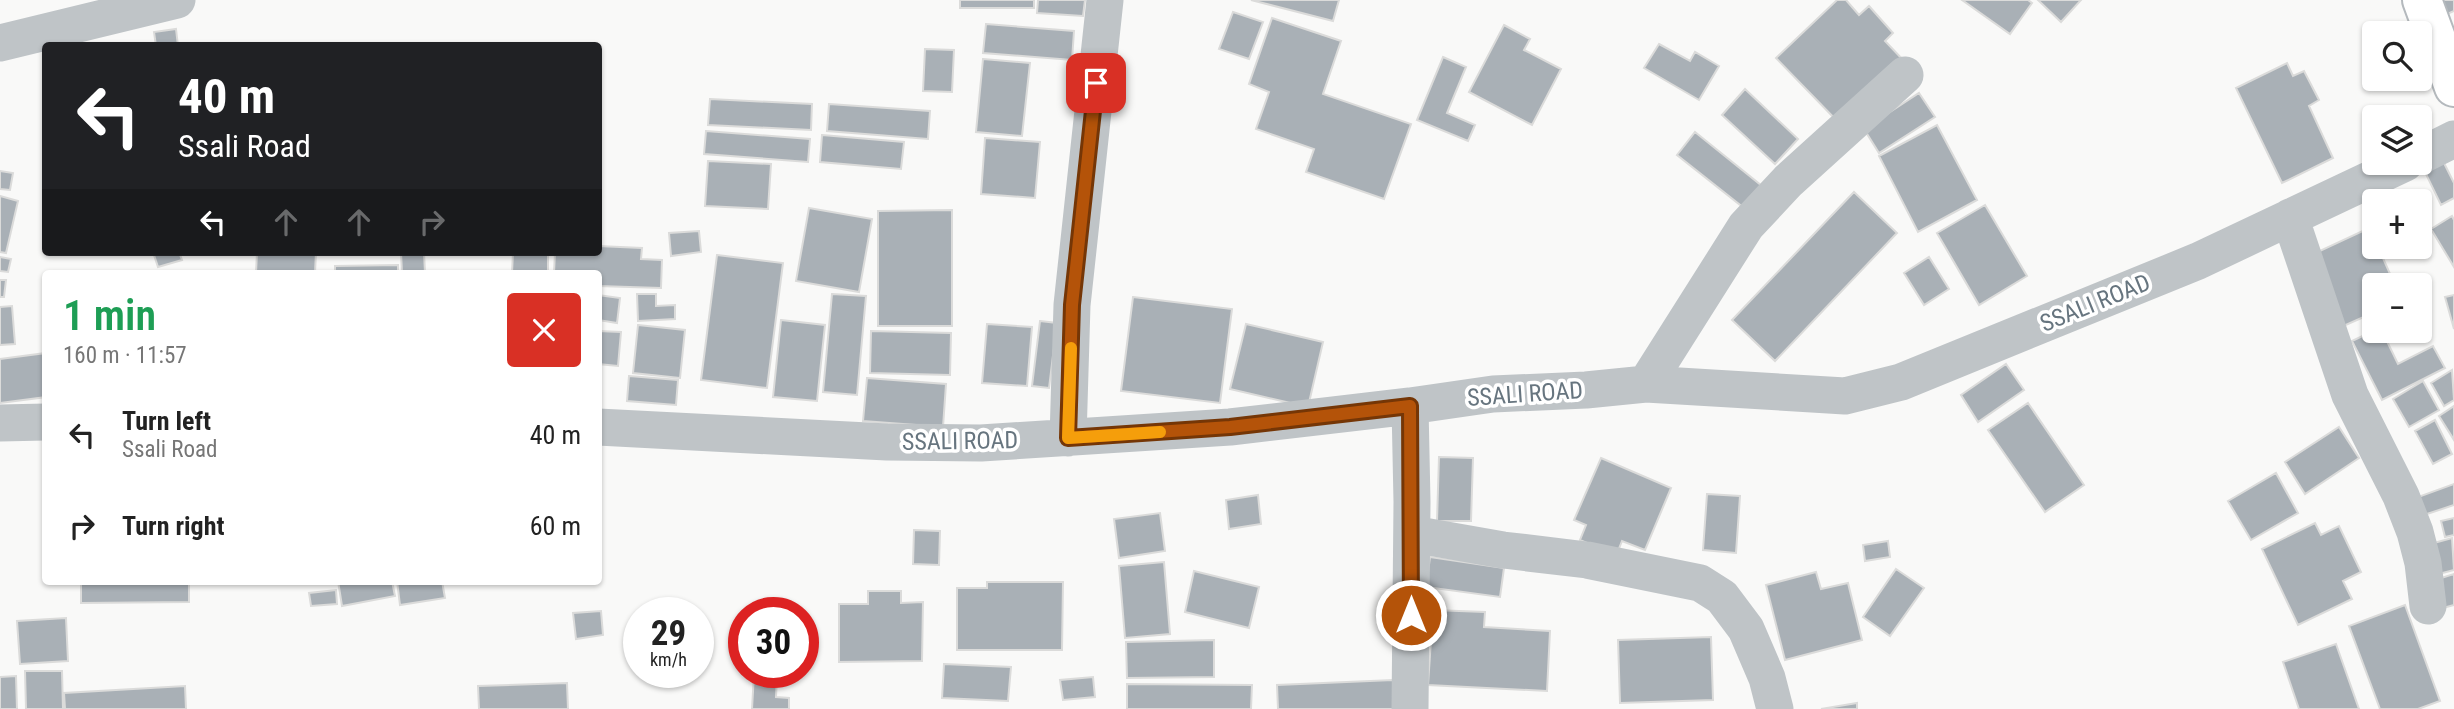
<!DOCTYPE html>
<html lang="en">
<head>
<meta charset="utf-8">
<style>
	body { margin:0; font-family:"Roboto Condensed",sans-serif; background:#f2f2f2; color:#222; height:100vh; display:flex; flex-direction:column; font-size:26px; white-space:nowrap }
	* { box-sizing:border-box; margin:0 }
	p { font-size:23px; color:#767676 }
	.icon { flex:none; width:38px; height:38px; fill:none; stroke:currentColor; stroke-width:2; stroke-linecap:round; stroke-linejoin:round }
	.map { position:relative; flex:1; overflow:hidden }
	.details { position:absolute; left:42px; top:270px; width:560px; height:315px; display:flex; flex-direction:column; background:#fff; border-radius:7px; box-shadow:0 2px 5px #0004 }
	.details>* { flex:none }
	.hud { position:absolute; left:42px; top:42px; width:560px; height:214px; border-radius:7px; box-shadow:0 2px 5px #0004; background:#202124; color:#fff; overflow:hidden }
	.fabs { position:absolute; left:2362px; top:21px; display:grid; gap:14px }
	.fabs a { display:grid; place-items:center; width:70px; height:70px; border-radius:7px; background:#fff; box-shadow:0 2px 5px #0004; font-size:35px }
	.speed { position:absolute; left:623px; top:597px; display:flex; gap:14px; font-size:35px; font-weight:700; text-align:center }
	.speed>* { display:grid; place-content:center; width:91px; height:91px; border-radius:50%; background:#fff; box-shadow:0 2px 5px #0004; line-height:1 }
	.speed small { font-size:18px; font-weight:400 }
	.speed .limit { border:10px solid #d22; background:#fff; color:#111 }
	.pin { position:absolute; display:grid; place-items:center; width:60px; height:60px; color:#fff; margin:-30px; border-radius:14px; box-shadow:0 4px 10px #0006 }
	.me { position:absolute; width:77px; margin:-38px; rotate:0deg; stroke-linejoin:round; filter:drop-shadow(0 0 5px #0008) }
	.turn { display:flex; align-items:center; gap:24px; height:147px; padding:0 21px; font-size:32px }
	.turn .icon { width:91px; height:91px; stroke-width:2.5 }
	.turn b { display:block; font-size:49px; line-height:60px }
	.lanes { display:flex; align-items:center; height:66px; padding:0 21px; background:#0003; justify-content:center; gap:35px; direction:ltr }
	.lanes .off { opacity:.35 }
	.round { display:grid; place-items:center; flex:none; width:74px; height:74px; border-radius:7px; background:#f2f2f2 }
	.headline { display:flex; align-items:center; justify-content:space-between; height:119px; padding:0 21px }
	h1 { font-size:42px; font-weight:600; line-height:52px; color:#1e9e55 }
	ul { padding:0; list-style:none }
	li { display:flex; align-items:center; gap:21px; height:91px; padding:0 21px }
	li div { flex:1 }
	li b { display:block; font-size:26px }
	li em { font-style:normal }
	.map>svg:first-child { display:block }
	.building { fill:#a9b0b6; stroke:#dbdbda; stroke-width:2 }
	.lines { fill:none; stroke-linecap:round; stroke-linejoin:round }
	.secondary-casing { stroke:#b4b9bd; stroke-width:42 }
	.street { stroke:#bfc4c7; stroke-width:37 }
	.secondary { stroke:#fff; stroke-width:38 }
	.route-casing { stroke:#753606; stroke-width:18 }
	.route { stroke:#b45309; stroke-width:12 }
	.slow { stroke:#f59e0b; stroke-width:12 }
	.labels { text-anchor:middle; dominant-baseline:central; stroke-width:7; stroke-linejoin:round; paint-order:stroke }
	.street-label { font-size:24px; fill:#67757f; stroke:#fff }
</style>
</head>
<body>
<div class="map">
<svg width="2454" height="709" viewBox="0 0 2454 709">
	<rect width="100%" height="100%" fill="#f9f9f8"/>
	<path class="building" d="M960 0H1034V8H960Z
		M1038 0H1085L1083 16 1037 13Z
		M1251 0H1339L1333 21Z
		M1837 0H1846L1859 15 1869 6 1893 33 1885 41 1906 63 1841 125 1776 58Z
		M1962 0H2028L2032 3 2010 34Z
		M2038 0H2081L2061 22Z
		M2436 0H2454V11L2443 16Z
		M1233 12 1263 22 1249 59 1219 49Z
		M1272 18 1341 41 1323 94 1411 124 1384 199 1306 172 1314 149 1256 129 1269 92 1249 84Z
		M986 24 1074 31 1072 60 983 53Z
		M1504 25 1530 39 1524 50 1561 69 1532 125 1469 92Z
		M176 29 178 46H156L154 32Z
		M1659 44 1690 61 1695 52 1719 66 1699 100 1644 68Z
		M925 49 954 50 952 92 923 91Z
		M1443 57 1466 67 1447 113 1475 125 1468 141 1417 120Z
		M983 59 1030 63 1022 136 976 132Z
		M2287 63 2293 76 2304 71 2319 100 2309 106 2333 158 2282 183 2236 88Z
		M1745 89 1798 139 1775 164 1722 115Z
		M1919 93 1935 117 1879 153 1864 129Z
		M710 99 812 104 811 130 708 125Z
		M829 104 930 111 928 139 827 131Z
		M1937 125 1977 200 1918 232 1879 156Z
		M706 131 810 139 808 162 704 154Z
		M1695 132 1762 186 1744 208 1677 155Z
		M822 135 904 142 901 169 820 162Z
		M985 138 1040 142 1035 198 981 194Z
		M708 161 771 164 768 209 705 206Z
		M2443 161 2454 183V198L2441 205 2424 170Z
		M0 171 13 173 10 190 0 189Z
		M1854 192 1897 233 1775 361 1732 320Z
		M0 196 18 201 6 253 0 252Z
		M1985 205 2027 276 1979 305 1937 233Z
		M809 208 872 219 859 292 796 281Z
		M952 210V326H878V211Z
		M2452 216 2454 220V267L2431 229Z
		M2369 228 2375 240V247H2378L2395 285H2375V312L2339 328 2307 257Z
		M699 231 701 252 671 256 669 233Z
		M598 246 642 248 641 259 662 260 661 288 598 286V273H554L555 252H598Z
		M153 252H179L182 260 158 267Z
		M257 252H316L315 273H256Z
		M401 252H424L425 273H402Z
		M513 252H548V273H512Z
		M717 255 783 263 767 388 701 380Z
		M0 257 11 259 8 272 0 271Z
		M1929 257 1949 289 1924 305 1904 273Z
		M398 265V273H335V266Z
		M0 280H6L4 297H0Z
		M637 294H656V306L675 305V319L638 321Z
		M832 294 866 296 857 395 823 392Z
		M598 295 620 298 617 323 598 320Z
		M2454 295V329L2445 297Z
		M1133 297 1232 309 1220 403 1121 391Z
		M12 306 15 344 0 345V307Z
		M781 320 825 325 817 401 773 397Z
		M1040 321 1057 323 1049 388 1032 386Z
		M987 324 1032 327 1027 386 982 383Z
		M1246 324 1323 342 1308 407 1230 389Z
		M638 325 685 330 680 378 633 373Z
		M2375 330 2382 331 2398 364 2433 346 2445 368 2382 400 2352 341Z
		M598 331 621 332 618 366 598 364Z
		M871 331 951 333 950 375 870 373Z
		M46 353V397L0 403V359Z
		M2006 364 2024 390 1978 422 1961 395Z
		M2452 370 2454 400 2444 406 2431 383Z
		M629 376 678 380 676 405 627 401Z
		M867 378 946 384 943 427 863 421Z
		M2423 381 2439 410 2409 427 2393 399Z
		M2028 403 2084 485 2045 512 1988 430Z
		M2454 406V440L2439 416Z
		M2435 420 2452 454 2433 464 2415 431Z
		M2339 427 2359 458 2305 494 2285 462Z
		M1439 457 1473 458 1471 521H1437Z
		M1601 458 1671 488 1645 550 1622 541 1616 556 1580 540 1586 525 1574 520Z
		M2276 473 2298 513 2251 540 2228 501Z
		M2454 484V505L2424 515 2418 497Z
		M1707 494 1740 496 1736 553 1703 550Z
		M1258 495 1261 524 1229 529 1226 500Z
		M1160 513 1165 551 1119 558 1114 519Z
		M2454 518V535L2445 537 2441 521Z
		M2315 523 2321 535 2339 526 2361 572 2343 581 2352 599 2298 625 2262 549Z
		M914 530 940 531 939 565 913 564Z
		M2452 538 2454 570 2431 576 2423 546Z
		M1888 541 1890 557 1865 561 1863 545Z
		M1430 557 1504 568 1500 597 1426 587Z
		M1164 562 1170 634 1125 638 1119 566Z
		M1896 569 1924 588 1890 636 1863 617Z
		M1194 571 1259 587 1249 628 1185 612Z
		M1816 572 1821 589 1848 583 1862 640 1785 660 1766 585Z
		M2454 574V605L2443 608 2435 580Z
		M81 581H189V602L81 603Z
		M338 581H392L395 596 342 606Z
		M397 581H442L445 598 400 605Z
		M987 582H1063L1062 650H957V588H987Z
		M336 590 337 604 311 606 309 593Z
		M868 591H901V603L923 602 922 661 839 662V604H868Z
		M2405 605 2440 701 2418 709H2380L2349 626Z
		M1433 610 1485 612 1484 627 1550 631 1547 691 1428 685Z
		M601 611 603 635 576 639 573 613Z
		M66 618 68 661 20 664 17 621Z
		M1711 637 1713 700 1620 703 1618 640Z
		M1214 640V677L1127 678 1126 642Z
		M2336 644 2359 709H2299L2283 662Z
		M944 664 1011 667 1008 701 942 698Z
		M25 671H62L63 709H26Z
		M754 674 777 676 776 697 789 698V709H752Z
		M16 676 17 709H0V677Z
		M1093 677 1095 697 1063 700 1060 680Z
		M1393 680 1394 709H1278L1277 685Z
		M567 683 568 709H479L478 686Z
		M1127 684 1252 685 1251 709H1127Z
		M185 686 186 709H65L64 693Z
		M1857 703V709H1821Z"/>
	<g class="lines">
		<defs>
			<path id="secondary" d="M2422 0 2454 87"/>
		</defs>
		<use href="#secondary" class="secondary-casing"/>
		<path class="street" d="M0 43 177 0
			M2420 156 2454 139
			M2290 217 2350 395 2401 496 2415 532 2423 563 2428 606
			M1646 384 1746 226 1788 181 1905 75
			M1410 406 1412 502 1410 709
			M0 423 46 422
			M598 427 887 442 981 443 1230 427 1410 406 1493 394 1586 390 1646 384 1845 396 1901 382 2198 261 2405 163
			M1068 438 1072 305 1105 0
			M1412 534 1503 550 1587 560 1700 583 1722 597 1746 629 1767 678 1775 709"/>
		<use href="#secondary" class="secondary"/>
	</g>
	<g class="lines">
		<defs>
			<path id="route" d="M1096 83 1072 305 1068 438 1230 427 1410 406 1411 615"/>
		</defs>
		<use href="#route" class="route-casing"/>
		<use href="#route" class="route"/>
		<path class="slow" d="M1071 348 1068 438 1160 432"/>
	</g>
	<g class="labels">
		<g class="street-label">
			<text transform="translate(2095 303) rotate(-22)">SSALI ROAD</text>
			<text transform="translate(1525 394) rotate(-4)">SSALI ROAD</text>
			<text transform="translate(960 441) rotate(-1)">SSALI ROAD</text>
		</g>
	</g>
</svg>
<div class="fabs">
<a><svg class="icon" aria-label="search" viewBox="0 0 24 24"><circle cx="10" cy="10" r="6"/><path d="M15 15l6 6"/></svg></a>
<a><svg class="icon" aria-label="layers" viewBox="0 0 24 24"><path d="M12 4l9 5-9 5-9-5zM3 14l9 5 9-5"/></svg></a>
<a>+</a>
<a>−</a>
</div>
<div class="speed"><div>29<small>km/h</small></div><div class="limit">30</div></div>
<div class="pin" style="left:1096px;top:83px;background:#d93025"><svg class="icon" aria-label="arrive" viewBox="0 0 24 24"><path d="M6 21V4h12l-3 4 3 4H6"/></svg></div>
<svg class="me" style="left:1411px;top:615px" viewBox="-20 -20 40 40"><circle r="17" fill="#b45309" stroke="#fff" stroke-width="3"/><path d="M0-11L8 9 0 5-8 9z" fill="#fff"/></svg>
<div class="hud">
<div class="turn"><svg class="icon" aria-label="left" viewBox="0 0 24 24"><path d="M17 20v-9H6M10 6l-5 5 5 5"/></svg><div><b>40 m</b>Ssali Road</div></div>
<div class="lanes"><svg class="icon" aria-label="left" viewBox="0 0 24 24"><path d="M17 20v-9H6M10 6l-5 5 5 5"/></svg><svg class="icon off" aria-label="ahead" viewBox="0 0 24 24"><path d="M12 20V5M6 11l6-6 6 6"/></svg><svg class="icon off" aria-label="ahead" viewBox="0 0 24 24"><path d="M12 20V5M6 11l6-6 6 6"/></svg><svg class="icon off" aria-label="right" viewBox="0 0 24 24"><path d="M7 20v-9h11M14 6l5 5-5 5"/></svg></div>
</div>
<section class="details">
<div class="headline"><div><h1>1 min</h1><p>160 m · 11:57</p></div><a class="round" style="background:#d93025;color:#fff"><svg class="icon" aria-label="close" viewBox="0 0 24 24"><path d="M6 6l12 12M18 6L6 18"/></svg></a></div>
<ul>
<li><svg class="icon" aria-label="left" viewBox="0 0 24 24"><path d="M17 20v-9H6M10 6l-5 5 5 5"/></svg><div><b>Turn left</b><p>Ssali Road</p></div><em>40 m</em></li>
<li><svg class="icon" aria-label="right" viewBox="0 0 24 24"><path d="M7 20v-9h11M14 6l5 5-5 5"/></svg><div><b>Turn right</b></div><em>60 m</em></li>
</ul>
</section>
</div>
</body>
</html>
